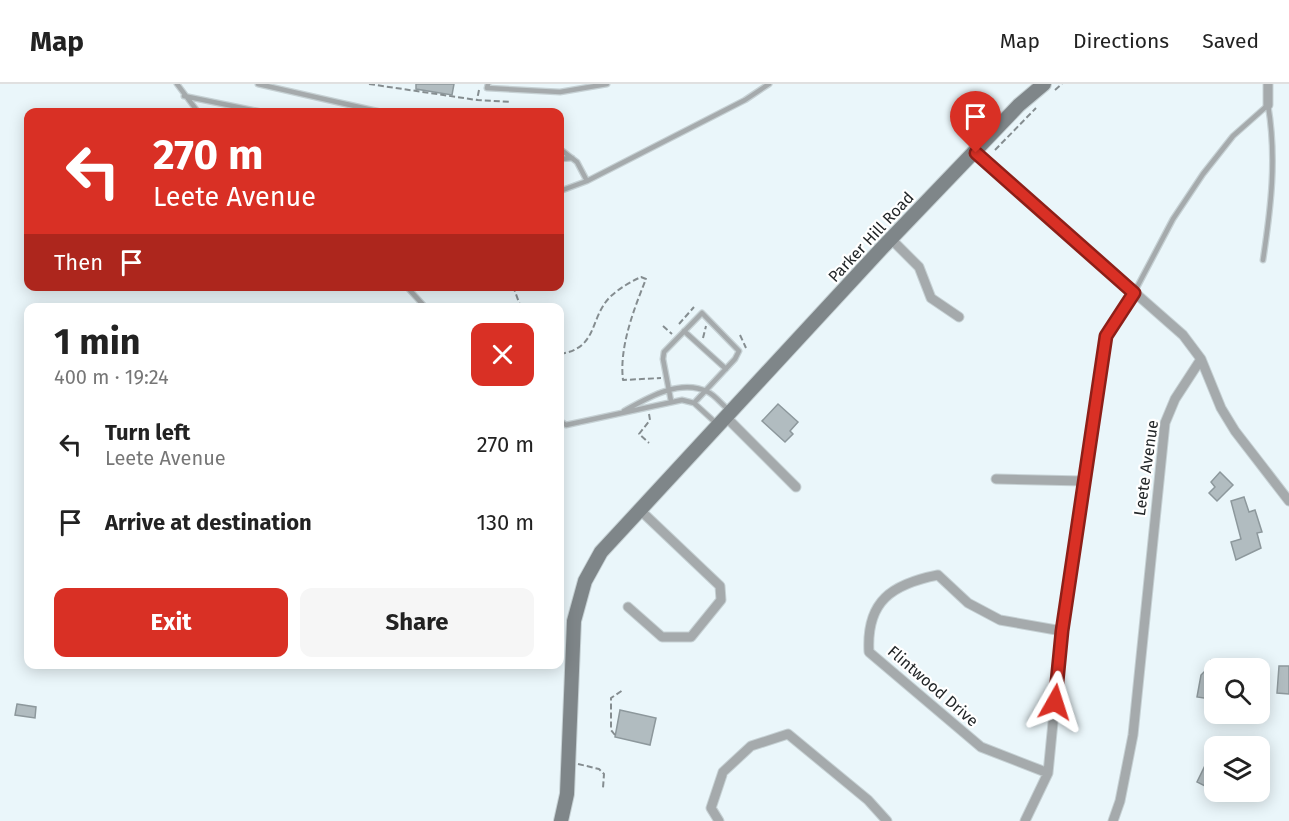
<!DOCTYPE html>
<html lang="en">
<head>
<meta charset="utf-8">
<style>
	body { margin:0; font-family:"Fira Sans",sans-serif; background:#f6f6f6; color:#222; height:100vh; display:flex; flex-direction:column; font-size:22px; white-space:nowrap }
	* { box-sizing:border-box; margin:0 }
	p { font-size:20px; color:#767676 }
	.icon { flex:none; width:33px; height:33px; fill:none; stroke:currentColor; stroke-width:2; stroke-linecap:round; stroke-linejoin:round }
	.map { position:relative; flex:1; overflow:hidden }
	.drawer { position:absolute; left:24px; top:219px; width:540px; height:366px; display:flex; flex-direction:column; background:#fff; border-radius:12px; box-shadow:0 3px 15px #0003 }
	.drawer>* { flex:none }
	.guide { position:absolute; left:24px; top:24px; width:540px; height:183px; border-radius:12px; box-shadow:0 3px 15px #0003; background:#d93025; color:#fff; overflow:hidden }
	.buttons { position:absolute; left:1204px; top:574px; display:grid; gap:12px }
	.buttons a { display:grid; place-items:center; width:66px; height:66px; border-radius:12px; background:#fff; box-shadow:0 3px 15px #0003; font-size:30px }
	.pin { position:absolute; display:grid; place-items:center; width:51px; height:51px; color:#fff; margin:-62px -26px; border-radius:50% 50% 50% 0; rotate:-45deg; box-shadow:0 0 6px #0007 }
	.pin .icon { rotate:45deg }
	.me { position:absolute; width:66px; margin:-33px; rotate:6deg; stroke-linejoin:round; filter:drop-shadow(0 0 4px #0008) }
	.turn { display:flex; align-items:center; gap:21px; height:126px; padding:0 30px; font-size:27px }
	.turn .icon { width:78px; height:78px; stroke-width:2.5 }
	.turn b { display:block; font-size:42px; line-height:51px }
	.then { display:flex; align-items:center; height:57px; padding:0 30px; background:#0003; gap:12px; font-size:22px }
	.round { display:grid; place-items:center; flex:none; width:63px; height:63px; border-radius:12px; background:#f6f6f6 }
	.head { display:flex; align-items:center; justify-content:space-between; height:102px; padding:0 30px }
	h1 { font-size:36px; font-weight:700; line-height:45px }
	.primary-button { display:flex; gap:12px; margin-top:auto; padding:12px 30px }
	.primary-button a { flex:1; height:69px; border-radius:12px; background:#d93025; color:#fff; font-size:24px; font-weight:700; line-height:69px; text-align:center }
	.primary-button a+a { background:#f6f6f6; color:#222 }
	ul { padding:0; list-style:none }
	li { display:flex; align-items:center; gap:18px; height:78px; padding:0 30px }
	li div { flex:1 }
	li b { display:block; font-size:22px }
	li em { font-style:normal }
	header { display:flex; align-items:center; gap:36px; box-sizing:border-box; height:84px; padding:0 30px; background:#fff; border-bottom:2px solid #e0e0e0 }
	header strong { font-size:28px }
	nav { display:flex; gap:33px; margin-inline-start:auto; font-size:21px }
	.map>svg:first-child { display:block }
	.building { fill:#b1bcc0; stroke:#8d989c; stroke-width:1.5 }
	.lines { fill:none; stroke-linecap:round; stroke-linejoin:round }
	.lane-casing { stroke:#c6d1d4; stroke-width:7 }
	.street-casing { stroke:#c6d1d4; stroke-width:11 }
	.secondary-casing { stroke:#c6d1d4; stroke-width:16 }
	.path { stroke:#858d90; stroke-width:2; stroke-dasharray:6 3; stroke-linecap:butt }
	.lane { stroke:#a5aaac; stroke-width:4.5 }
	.street { stroke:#a5aaac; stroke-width:9 }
	.secondary { stroke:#7f8689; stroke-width:14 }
	.route-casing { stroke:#8d1f18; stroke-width:15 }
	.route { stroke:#d93025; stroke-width:10 }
	.labels { text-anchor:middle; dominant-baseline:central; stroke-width:4.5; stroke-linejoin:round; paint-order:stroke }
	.street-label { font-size:16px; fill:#222628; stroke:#fff }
</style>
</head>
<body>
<header>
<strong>Map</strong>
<nav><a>Map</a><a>Directions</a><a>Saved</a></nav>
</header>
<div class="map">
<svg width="1289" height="737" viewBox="0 0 1289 737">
	<rect width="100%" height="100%" fill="#eaf6fa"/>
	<path class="building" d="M416 0H454L452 11 416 5Z
		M778 320 798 338 790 347 793 350 785 358 762 337Z
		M1220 388 1233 401 1217 417 1209 409 1215 403 1211 398Z
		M1244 413 1249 428 1255 426 1262 448 1257 449 1261 464 1236 476 1231 458 1241 455 1231 417Z
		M1211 576 1236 580 1235 585H1210Z
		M1279 582H1289V610L1277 609Z
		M1204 588 1215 589V612H1211L1210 615 1197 613 1201 591Z
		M17 620 36 623 35 634 15 631Z
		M620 626 656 634 650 661 615 653Z
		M1215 661V699L1212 698 1209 704 1197 698Z"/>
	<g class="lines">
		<defs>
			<path id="lane" d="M177 0 198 28
				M258 0 381 28
				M488 0 487 4 560 8 607 0
				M184 12 262 28
				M560 65 577 78 587 97
				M560 75 572 74
				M560 107 587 97 745 16 769 0
				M1263 176C1271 123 1277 74 1268 21
				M406 202 426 224
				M1135 207 1173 135 1203 90 1233 52 1268 21
				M684 247 726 285
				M671 317 663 275 664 268 702 229 739 267 735 275 694 319
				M624 327C647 314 680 294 708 308 715 311 722 321 729 326
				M560 337 566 341 682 316 694 319 716 339"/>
			<path id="street" d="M1268 0V21
				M976 69 1183 251 1201 275 1175 315 1165 339 1133 651 1120 717 1113 737
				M891 155 919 183 931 214 959 233
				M1201 275 1221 324 1235 347 1289 417
				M725 332 796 403
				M996 395 1084 397
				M628 523 662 553H691L721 516 720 502 640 426
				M1048 689 981 663 869 568C866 517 892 500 938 491L968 519 1000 536 1062 547
				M719 737 711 724 723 688 751 662 788 650 868 716 887 737
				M1025 737 1048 689 1062 547 1106 252 1134 209"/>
			<path id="secondary" d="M561 737 567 710 574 537 585 497 601 468 882 164 1019 21 1044 0"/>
		</defs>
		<use href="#lane" class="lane-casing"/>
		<use href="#street" class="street-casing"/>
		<use href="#secondary" class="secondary-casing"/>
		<path class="path" d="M369 0 477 16
			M479 6 477 16 511 18
			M1055 6 1062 0
			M995 66 1036 24
			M513 202 521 224
			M679 240 694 223
			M663 242 672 250
			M740 251 746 264
			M703 254 706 242
			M560 270C598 264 589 236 609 214 618 205 630 198 641 193L646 195C634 225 619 263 623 296L661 294
			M649 330 650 336 639 350 649 359
			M615 651 611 646V614L623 606
			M578 680 599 685 604 690 603 704"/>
		<use href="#lane" class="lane"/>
		<use href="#street" class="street"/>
		<use href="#secondary" class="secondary"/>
	</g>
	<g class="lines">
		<defs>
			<path id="route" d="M976 69 1134 209 1106 252 1062 547 1055 618"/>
		</defs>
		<use href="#route" class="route-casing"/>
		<use href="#route" class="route"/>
	</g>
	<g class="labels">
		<g class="street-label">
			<text transform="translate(871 153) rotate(-47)">Parker Hill Road</text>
			<text transform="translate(1146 384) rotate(-82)">Leete Avenue</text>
			<text transform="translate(933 602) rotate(41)">Flintwood Drive</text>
		</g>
	</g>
</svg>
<div class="buttons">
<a><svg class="icon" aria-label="search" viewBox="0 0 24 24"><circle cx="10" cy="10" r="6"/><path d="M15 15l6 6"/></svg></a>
<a><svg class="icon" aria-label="layers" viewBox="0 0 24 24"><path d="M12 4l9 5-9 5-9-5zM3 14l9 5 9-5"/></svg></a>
</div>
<div class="pin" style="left:976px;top:69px;background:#d93025"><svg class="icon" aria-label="arrive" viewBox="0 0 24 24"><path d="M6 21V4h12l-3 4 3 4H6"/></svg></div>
<svg class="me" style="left:1055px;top:618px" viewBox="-20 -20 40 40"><path d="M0-17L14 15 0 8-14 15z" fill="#d93025" stroke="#fff" stroke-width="4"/></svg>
<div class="guide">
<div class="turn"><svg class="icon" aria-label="left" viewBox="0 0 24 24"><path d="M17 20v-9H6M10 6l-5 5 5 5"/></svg><div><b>270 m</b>Leete Avenue</div></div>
<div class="then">Then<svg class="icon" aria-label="arrive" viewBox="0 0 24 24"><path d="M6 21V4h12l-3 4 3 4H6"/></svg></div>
</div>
<section class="drawer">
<div class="head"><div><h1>1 min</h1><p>400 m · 19:24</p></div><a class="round" style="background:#d93025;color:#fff"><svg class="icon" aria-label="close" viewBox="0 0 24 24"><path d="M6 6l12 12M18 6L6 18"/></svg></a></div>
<ul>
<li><svg class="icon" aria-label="left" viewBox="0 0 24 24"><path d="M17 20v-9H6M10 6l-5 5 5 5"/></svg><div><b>Turn left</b><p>Leete Avenue</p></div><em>270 m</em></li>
<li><svg class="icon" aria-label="arrive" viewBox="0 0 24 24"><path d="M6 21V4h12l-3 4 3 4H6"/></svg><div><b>Arrive at destination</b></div><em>130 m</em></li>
</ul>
<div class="primary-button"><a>Exit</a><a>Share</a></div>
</section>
</div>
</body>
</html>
